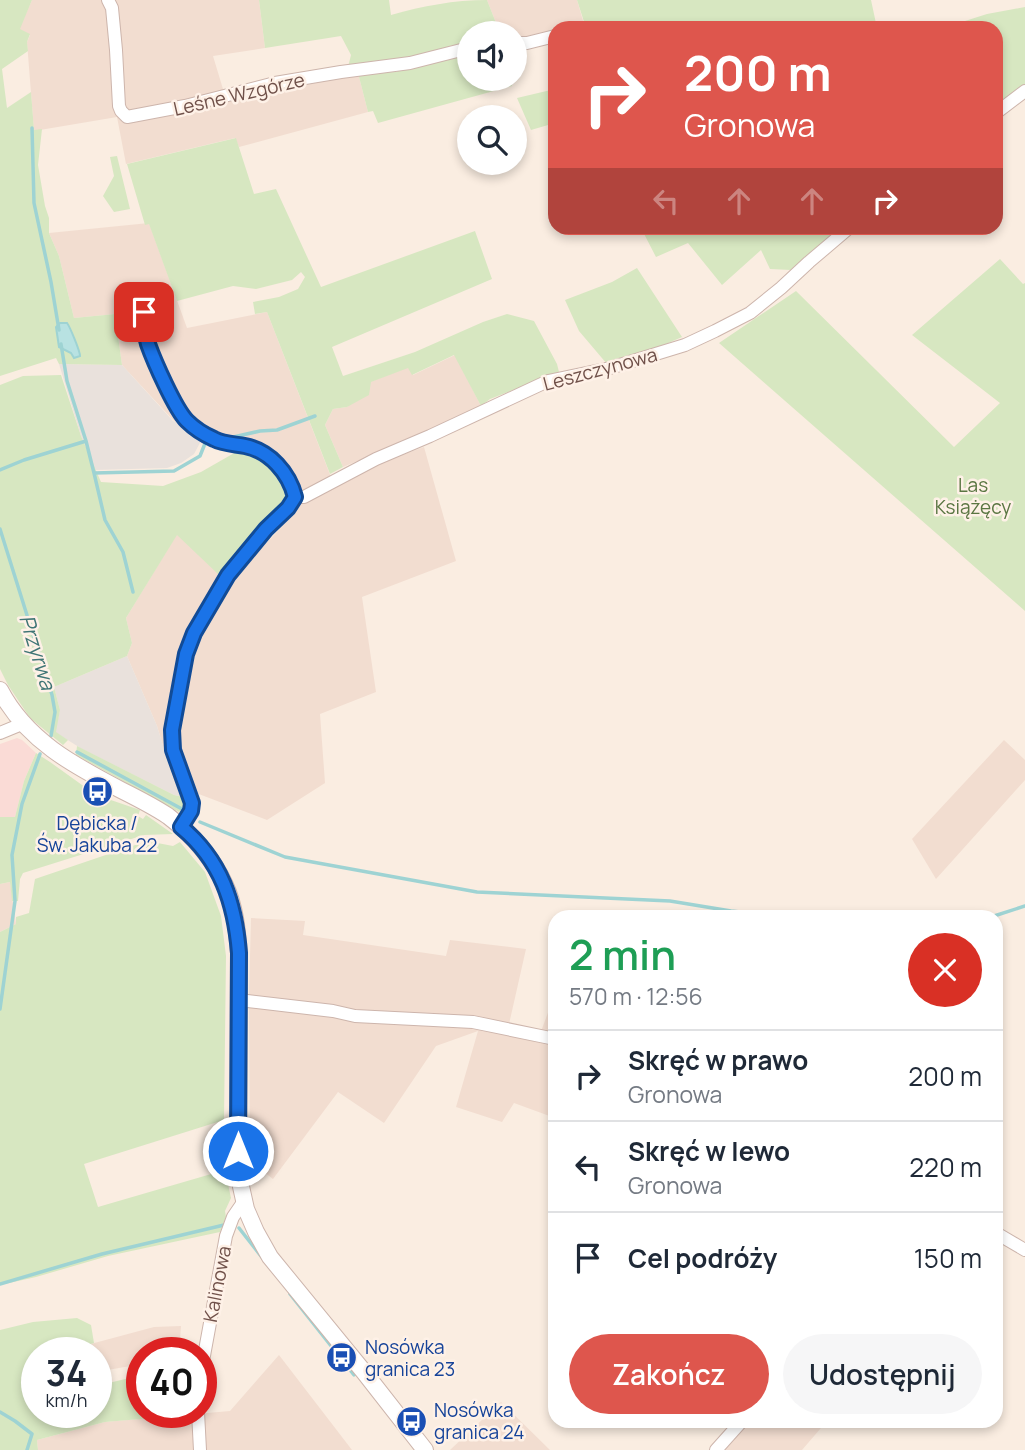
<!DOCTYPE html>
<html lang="pl">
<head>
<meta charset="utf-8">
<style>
	body { margin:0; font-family:Manrope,sans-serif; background:#f6f6f7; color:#1f2937; height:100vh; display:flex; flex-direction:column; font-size:26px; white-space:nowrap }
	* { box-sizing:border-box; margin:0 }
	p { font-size:23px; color:#747a83 }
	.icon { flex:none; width:38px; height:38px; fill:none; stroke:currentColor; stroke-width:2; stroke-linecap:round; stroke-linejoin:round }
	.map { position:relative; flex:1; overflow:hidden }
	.side { position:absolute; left:548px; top:910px; width:455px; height:518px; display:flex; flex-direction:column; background:#fff; border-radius:21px; box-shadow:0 4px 10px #0003 }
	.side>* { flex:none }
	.hud { position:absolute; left:548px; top:21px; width:455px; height:214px; border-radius:21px; box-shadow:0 4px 10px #0003; background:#de564d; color:#fff; overflow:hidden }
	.fabs { position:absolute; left:457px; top:21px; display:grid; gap:14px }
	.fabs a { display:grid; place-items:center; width:70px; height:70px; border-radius:50%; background:#fff; box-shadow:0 4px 10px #0003; font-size:35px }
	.speed { position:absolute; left:21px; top:1337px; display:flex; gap:14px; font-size:35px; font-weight:700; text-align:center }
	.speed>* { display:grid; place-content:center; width:91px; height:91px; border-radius:50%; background:#fff; box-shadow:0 4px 10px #0003; line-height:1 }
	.speed small { font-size:18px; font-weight:400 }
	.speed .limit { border:10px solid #d22; background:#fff; color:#111 }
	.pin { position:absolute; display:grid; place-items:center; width:60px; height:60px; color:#fff; margin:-30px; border-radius:14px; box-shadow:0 4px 10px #0006 }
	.me { position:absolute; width:77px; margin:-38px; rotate:0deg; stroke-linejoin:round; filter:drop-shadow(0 0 5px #0008) }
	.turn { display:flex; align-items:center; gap:24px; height:147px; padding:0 21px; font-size:32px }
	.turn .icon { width:91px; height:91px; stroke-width:2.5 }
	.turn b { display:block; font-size:49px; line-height:60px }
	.lanes { display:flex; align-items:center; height:66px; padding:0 21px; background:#0003; justify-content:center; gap:35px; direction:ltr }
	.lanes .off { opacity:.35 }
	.round { display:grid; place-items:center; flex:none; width:74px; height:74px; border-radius:37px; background:#f6f6f7 }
	.head { display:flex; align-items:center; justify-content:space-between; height:119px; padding:0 21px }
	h1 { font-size:42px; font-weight:600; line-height:52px; color:#1e9e55 }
	.button { display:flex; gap:14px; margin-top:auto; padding:14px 21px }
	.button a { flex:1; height:80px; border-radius:42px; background:#de564d; color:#fff; font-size:28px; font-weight:600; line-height:80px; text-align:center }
	.button a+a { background:#f6f6f7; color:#1f2937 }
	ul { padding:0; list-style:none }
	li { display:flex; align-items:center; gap:21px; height:91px; padding:0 21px; border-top:2px solid #e0e1e3 }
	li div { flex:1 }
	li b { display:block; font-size:26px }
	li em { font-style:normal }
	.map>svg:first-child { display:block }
	.residential { fill:#f2ddd0 }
	.commercial { fill:#fadbd6 }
	.industrial { fill:#e9e1dc }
	.green { fill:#d7e7c1 }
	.water { fill:#b8e2e2; stroke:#9ed3d3; stroke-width:2 }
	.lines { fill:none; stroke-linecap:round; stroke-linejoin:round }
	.stream { stroke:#9ed3d3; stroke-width:3.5 }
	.minor-casing { stroke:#cdb5ac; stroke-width:14 }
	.tertiary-casing { stroke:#cdb5ac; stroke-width:18 }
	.minor { stroke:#fff; stroke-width:12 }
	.tertiary { stroke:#fff; stroke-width:16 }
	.route-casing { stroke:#114b97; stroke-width:18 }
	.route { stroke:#1a73e8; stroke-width:12 }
	.labels { text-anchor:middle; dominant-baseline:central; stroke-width:5; stroke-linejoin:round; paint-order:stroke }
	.street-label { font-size:19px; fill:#70514a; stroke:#fef1e7 }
	.park-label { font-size:19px; fill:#5a7642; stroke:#fef1e7 }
	.transit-label { font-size:19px; fill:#164399; stroke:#fef1e7; text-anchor:start }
	.water-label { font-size:21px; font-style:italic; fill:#3f7575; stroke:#fef1e7 }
</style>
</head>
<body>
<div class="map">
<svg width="1025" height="1450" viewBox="0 0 1025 1450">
	<rect width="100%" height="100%" fill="#faede1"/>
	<path class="residential" d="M32 0H259L265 48 213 56 226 99 279 85 358 73 368 112 239 147 235 138 126 164 117 117 34 131 27 42 30 35 19 29Z
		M487 0H577L584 24 568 28H555V31L515 39 514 33H500Z
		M149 223 187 328 267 312 334 485 372 466 424 447 456 561 362 597 376 692 320 714 325 783 267 820 175 785 157 726 127 656 132 643 126 618 177 534 228 583 295 513 284 480 247 451 174 421 122 365 115 314 74 318 59 256 49 233Z
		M455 355 481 406 431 430 343 467 325 425 333 409 347 407 370 382 408 367 413 375Z
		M1004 740 1025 760V780L936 879 912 839Z
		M10 882 16 924 0 932V884Z
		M251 918 305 921 303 935 446 956 450 940 526 949 507 1033 537 1042 555 994V1118L514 1103 502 1122 456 1107 478 1031 436 1046 384 1123 338 1092 273 1179 250 1161 249 994Z
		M181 1326 179 1353H142V1364L96 1372V1353H73L72 1349 154 1327Z
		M279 1355 352 1450H38L37 1440 105 1422 230 1411Z
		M501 1402 550 1450H450Z
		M744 1421H827L802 1450H723Z"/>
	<path class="commercial" d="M17 738 22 740 36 753 24 781 15 817H0V744Z"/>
	<path class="industrial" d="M59 364 122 365 173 421 191 428 202 439 194 454 181 463 167 468 95 470 81 436Z
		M127 656 157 726 175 785 183 788 185 797 174 795 82 749 55 732 60 710 54 687Z"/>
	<path class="green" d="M0 0H32L20 29 30 34 27 42 28 51 2 69 7 108 31 92 34 130 42 129 38 165 45 206 49 218V233L59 256 74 318 115 314 122 365 59 364 56 358 0 376Z
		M259 0H389L391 15C423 6 454 0 487 0L500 33H469V46L389 63 348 67 351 55 341 36 265 48Z
		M577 0H871L877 28H586Z
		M1025 7V86L996 106V28H943L987 14Z
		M469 53V79H510L512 86 378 123 373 111 368 112 358 73 396 72 400 70Z
		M555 89V123L531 130 517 98Z
		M236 138 254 194 276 189 321 287 475 231 492 279 332 347 343 376 415 352 483 322 507 314 534 321 557 364 559 372 490 399 481 406 454 355 412 375 408 368 371 382 369 395 347 407 333 409 325 425 343 467 330 474 267 312 255 314 253 302 279 297 298 289 305 277 301 272 292 280 256 289 233 286 177 301 149 224 145 225 127 164Z
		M117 156 130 209 114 212 103 196 114 176 110 157Z
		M641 228H839L791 270 770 269 761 250 722 285 688 243 656 257Z
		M1000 259 1023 284 1025 283V611L719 343 796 291 954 447 1000 403 912 335Z
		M637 268 682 337 650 351 607 364 579 331 565 300 612 282Z
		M61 375 81 436 101 482 163 486 201 472 236 452 247 451 271 465 284 480 290 499 259 528 220 576 177 535 126 618 132 643 127 656 54 687 60 710 56 732 68 740 63 745 30 718 8 685 0 669V385L23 376Z
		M77 746 174 795 184 797 188 803 186 804 184 808 179 812 76 755Z
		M36 753 50 762 89 790 90 794 99 799 105 798 140 810 138 816 143 819 146 815 173 834 144 835 23 873 20 879 18 901H12L10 882 0 884V817H15L24 781Z
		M147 841 173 846 180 842 205 872 221 916 226 956 224 1120 84 1164 98 1207 225 1170 231 1198 225 1211 226 1217 220 1232 108 1256 36 1277 0 1285V932L16 924V917L29 913 35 879Z
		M77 1318 91 1325 94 1343 73 1349V1353H37V1412H96V1386L142 1375V1412H189V1415L105 1422 37 1440 38 1450H0V1330L33 1322Z"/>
	<path class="water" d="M60 323H67C70 327 80 351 80 356L74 358 71 353 59 347 56 327Z"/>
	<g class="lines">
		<path class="stream" d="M32 128 34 203 51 282 59 330
			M61 344 67 381 86 441
			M229 438 260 431 277 430 315 416
			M0 470 24 460 86 441 94 473 174 471 200 456 206 441H208
			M94 473 105 520 123 552 133 592
			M0 529 52 695 55 712 51 736
			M77 752 182 809
			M200 822 285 857 477 892 670 901 731 911 788 917
			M991 917 1025 906
			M0 1009 15 901 12 855 22 804 40 754
			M239 1228 264 1260
			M0 1284 102 1254 224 1225
			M290 1294 354 1375
			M0 1412 15 1421 32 1434 27 1450"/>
		<defs>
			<path id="minor" d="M108 0 112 8 116 50 119 106 121 111 127 117 185 106 275 83 341 72 410 63 469 48
				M514 43H527L555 36
				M996 113 1025 91
				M146 291C145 303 143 316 145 328 148 348 174 407 187 421 194 428 205 435 214 439 223 444 235 444 245 446 270 451 288 473 295 497L288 508 266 529 228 575 194 633 186 654 172 730 173 750 192 803 191 812 181 827
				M295 497H304L376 459 430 436 548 381 610 368 685 345 715 331 750 313 781 288 809 262 849 228
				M0 733 17 726 20 722
				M239 1000 333 1011 355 1016 473 1022 555 1039
				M996 1233 1025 1250
				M201 1372 226 1236 233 1217 244 1201
				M198 1412 200 1450
				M716 1450 742 1421"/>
			<path id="tertiary" d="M0 690C26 740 73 765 121 790 137 798 153 806 168 816 193 835 212 857 225 885 235 906 237 930 239 953L238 1173 246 1209 256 1232 270 1257 364 1372 425 1450"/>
		</defs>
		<use href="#minor" class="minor-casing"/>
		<use href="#tertiary" class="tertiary-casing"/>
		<use href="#minor" class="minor"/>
		<use href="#tertiary" class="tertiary"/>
	</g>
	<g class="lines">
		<defs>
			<path id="route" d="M144 312C144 323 145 334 148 344 154 361 175 409 187 421 194 428 205 435 214 439 223 444 235 444 245 446 270 451 289 473 295 497L288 508 266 529 228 575 194 633 186 654 172 730 173 750 192 803 191 811 181 827C221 860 235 903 239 953L238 1151"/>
		</defs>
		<use href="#route" class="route-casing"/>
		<use href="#route" class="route"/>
	</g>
	<defs>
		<symbol id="bus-disc" viewBox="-11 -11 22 22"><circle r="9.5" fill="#1a4fb4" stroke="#fef1e7"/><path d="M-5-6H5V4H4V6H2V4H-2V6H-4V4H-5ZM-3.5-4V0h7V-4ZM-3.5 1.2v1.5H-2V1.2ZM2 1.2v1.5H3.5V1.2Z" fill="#fff"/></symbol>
	</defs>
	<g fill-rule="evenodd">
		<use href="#bus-disc" x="80" y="774" width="35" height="35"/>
		<use href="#bus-disc" x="324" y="1340" width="35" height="35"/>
		<use href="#bus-disc" x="394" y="1404" width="35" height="35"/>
	</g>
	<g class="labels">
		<g class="street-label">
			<text transform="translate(239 94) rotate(-13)">Leśne Wzgórze</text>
			<text transform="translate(600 369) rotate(-15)">Leszczynowa</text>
			<text transform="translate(217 1284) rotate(-79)">Kalinowa</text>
		</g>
		<g class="park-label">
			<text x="973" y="485">Las<tspan x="973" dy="22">Książęcy</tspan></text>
		</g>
		<g class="transit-label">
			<text x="97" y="823" text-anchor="middle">Dębicka /<tspan x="97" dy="22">Św. Jakuba 22</tspan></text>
			<text x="365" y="1347">Nosówka<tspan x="365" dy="22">granica 23</tspan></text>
			<text x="434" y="1410">Nosówka<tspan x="434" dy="22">granica 24</tspan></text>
		</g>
		<g class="water-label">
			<text transform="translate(38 652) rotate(73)">Przyrwa</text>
		</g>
	</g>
</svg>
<div class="fabs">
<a><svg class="icon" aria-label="sound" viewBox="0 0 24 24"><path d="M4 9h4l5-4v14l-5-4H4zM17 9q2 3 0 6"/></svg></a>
<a><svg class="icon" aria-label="search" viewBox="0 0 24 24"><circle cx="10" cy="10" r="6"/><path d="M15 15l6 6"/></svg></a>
</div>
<div class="speed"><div>34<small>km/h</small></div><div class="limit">40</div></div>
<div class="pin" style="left:144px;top:312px;background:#d93025"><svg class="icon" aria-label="arrive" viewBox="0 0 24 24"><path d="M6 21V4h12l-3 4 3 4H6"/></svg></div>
<svg class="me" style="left:238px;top:1151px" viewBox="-20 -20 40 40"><circle r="17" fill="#1a73e8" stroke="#fff" stroke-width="3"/><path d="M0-11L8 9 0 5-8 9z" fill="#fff"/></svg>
<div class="hud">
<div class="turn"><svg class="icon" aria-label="right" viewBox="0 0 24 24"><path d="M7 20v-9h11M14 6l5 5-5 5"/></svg><div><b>200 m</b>Gronowa</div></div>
<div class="lanes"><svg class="icon off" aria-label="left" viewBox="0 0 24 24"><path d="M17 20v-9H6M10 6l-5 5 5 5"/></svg><svg class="icon off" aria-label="ahead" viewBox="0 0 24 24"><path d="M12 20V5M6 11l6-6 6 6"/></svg><svg class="icon off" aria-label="ahead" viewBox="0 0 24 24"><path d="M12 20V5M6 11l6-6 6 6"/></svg><svg class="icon" aria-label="right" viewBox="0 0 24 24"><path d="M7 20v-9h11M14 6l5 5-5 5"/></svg></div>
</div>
<section class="side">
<div class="head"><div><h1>2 min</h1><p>570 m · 12:56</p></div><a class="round" style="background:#d93025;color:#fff"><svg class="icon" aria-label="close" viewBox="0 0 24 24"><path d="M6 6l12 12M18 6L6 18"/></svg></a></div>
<ul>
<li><svg class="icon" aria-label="right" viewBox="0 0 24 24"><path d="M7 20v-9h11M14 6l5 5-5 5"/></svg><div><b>Skręć w prawo</b><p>Gronowa</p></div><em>200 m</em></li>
<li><svg class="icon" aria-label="left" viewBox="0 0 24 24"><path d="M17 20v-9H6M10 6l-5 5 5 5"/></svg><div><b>Skręć w lewo</b><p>Gronowa</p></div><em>220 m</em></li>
<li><svg class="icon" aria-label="arrive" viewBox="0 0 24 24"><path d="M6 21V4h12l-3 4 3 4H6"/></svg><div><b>Cel podróży</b></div><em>150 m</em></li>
</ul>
<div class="button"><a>Zakończ</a><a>Udostępnij</a></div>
</section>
</div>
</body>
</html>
